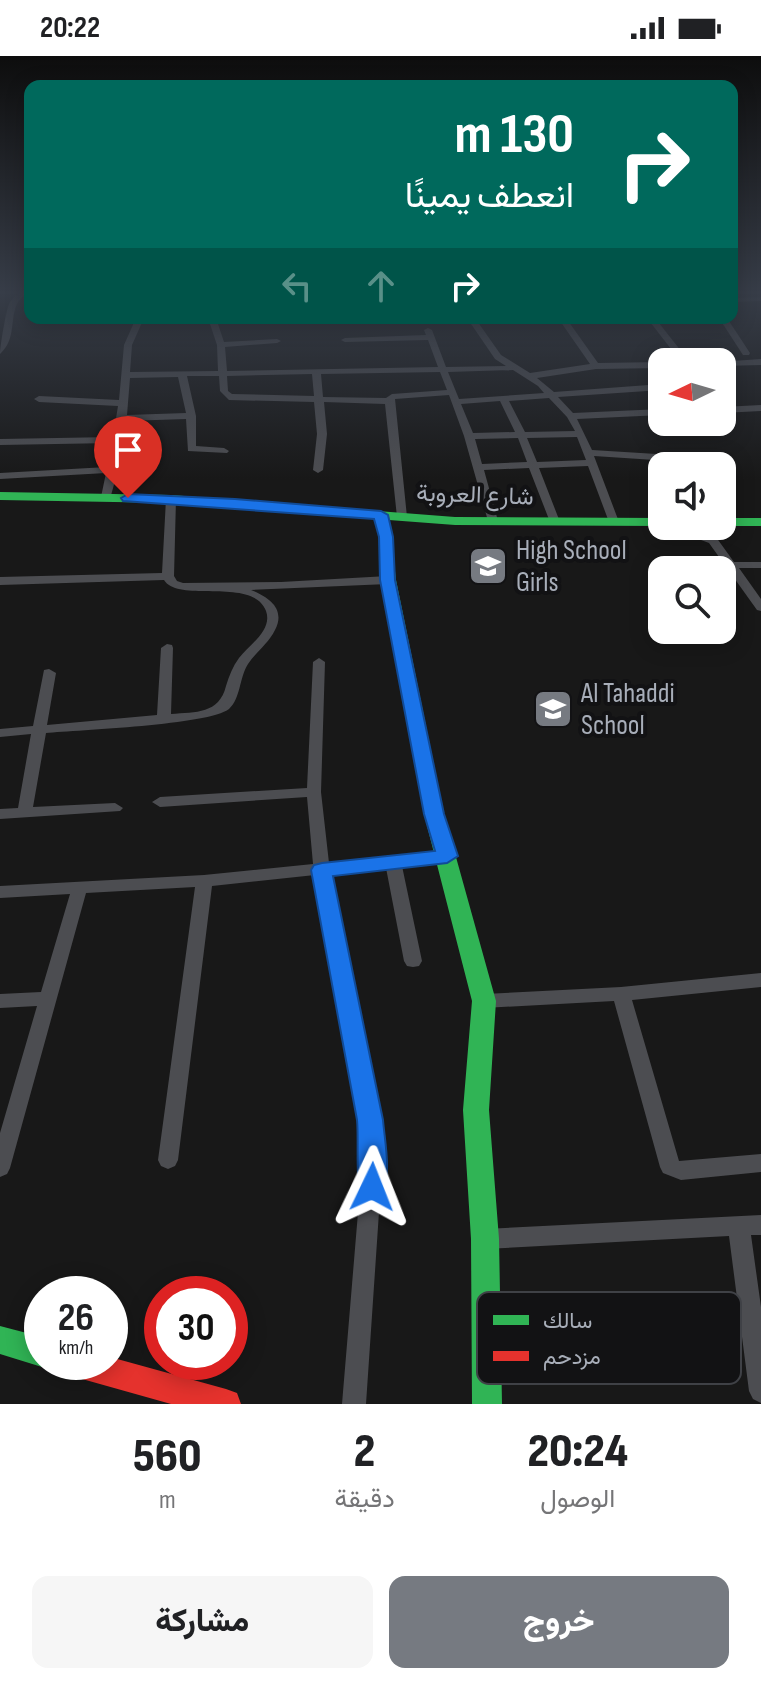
<!DOCTYPE html>
<html lang="ar">
<head>
<meta charset="utf-8">
<style>
	body { margin:0; font-family:"Sofia Sans Condensed",Vazirmatn,sans-serif; background:#f6f6f6; color:#202124; direction:rtl; height:100vh; display:flex; flex-direction:column; font-size:30px; white-space:nowrap }
	* { box-sizing:border-box; margin:0 }
	p { font-size:26px; color:#757577 }
	.icon { flex:none; width:44px; height:44px; fill:none; stroke:currentColor; stroke-width:2; stroke-linecap:round; stroke-linejoin:round }
	.map { position:relative; height:1348px; overflow:hidden; direction:ltr }
	.panel { display:flex; flex-direction:column; background:#fff; flex:1 }
	.panel>* { flex:none }
	.guide { position:absolute; left:24px; top:24px; width:714px; height:244px; border-radius:16px; box-shadow:0 4px 20px #0003; direction:rtl; background:#00695c; color:#fff; overflow:hidden }
	.needle { width:52px; rotate:265deg }
	.fabs { position:absolute; left:648px; top:292px; display:grid; gap:16px }
	.fabs a { display:grid; place-items:center; width:88px; height:88px; border-radius:16px; background:#fff; box-shadow:0 4px 20px #0003; font-size:40px }
	.speed { position:absolute; left:24px; top:1220px; display:flex; gap:16px; font-size:40px; font-weight:700; text-align:center }
	.speed>* { display:grid; place-content:center; width:104px; height:104px; border-radius:50%; background:#fff; box-shadow:0 4px 20px #0003; line-height:1 }
	.speed small { font-size:20px; font-weight:400 }
	.speed .limit { border:12px solid #d22; background:#fff; color:#111 }
	.pin { position:absolute; display:grid; place-items:center; width:68px; height:68px; color:#fff; margin:-82px -34px; border-radius:50% 50% 50% 0; rotate:-45deg; box-shadow:0 0 8px #0007 }
	.pin .icon { rotate:45deg }
	.me { position:absolute; width:88px; margin:-44px; rotate:2deg; stroke-linejoin:round; filter:drop-shadow(0 0 6px #0008) }
	.turn { display:flex; align-items:center; gap:28px; height:168px; padding:0 32px; font-size:36px }
	.turn .icon { width:104px; height:104px; stroke-width:2.5 }
	.turn b { display:block; font-size:56px; line-height:68px }
	.lanes { display:flex; align-items:center; height:76px; padding:0 32px; background:#0003; justify-content:center; gap:40px; direction:ltr }
	.lanes .off { opacity:.35 }
	.eta { display:flex; justify-content:space-evenly; align-items:center; height:136px; text-align:center }
	.eta b { font-size:48px; font-weight:800; line-height:56px }
	.cta { display:flex; gap:16px; margin-top:auto; padding:16px 32px }
	.cta a { flex:1; height:92px; border-radius:16px; background:#767a81; color:#fff; font-size:32px; font-weight:800; line-height:92px; text-align:center }
	.cta a+a { background:#f6f6f6; color:#202124 }
	.status { display:flex; justify-content:space-between; align-items:center; height:56px; padding:0 40px; background:#fff; direction:ltr }
	.status svg { height:22px; fill:currentColor }
	.map>svg:first-child { display:block }
	.lines { fill:none; stroke-linecap:round; stroke-linejoin:round }
	.street { fill:#4c4d51; fill-rule:evenodd }
	.fast { fill:#30b455; fill-rule:evenodd }
	.jam { fill:#e5322d; fill-rule:evenodd }
	.route { fill:#1a73e8; stroke:#114b97; stroke-width:2 }
	.labels { text-anchor:middle; dominant-baseline:central; stroke-width:8; stroke-linejoin:round; paint-order:stroke }
	.far-street-label { font-size:24px; fill:#a8aeb9; stroke:#121214 }
	.poi-label { font-size:28px; fill:#a8aeb9; stroke:#121214; text-anchor:start }
	.key { fill:#121214; stroke:#3f4146; stroke-width:2 }
	.key-label { font-size:22px; fill:#a8aeb9 }
</style>
</head>
<body>
<div class="status"><b>20:22</b><svg viewBox="0 0 49 12"><path d="M0 12V9h3v3zM5 12V6h3v6zM10 12V3h3v9zM15 12V0h3v12zM26 1h20v11H26zM47 4h2v5h-2z"/></svg></div>
<div class="map">
<svg width="761" height="1348" viewBox="0 0 761 1348">
	<rect width="100%" height="100%" fill="#181818"/>
	<g class="lines">
		<path class="street" d="M0 235H28C25 239 21 242 18 246 9 262 17 283 0 298 0 290 6 255 9 248 10 245 15 240 18 237H0Z
			M761 241V245L732 246V242Z
			M136 262H144L132 289 130 316 218 315 217 289 208 262H216L224 286 277 283 281 285 277 287 225 291 227 315 438 311 428 284 345 286 341 284 345 282 426 279 424 274 428 272 432 274 446 311 506 310 495 303 467 262H475L501 299 530 317 590 308 558 262H566L598 307 662 306V312L596 313 537 322 554 336 662 328V334L558 341 573 357 662 353V359L577 363 592 394 673 399 686 410H675L670 405 594 400 619 466 614 469 609 466 588 410 539 412 560 466 555 469 550 466 529 412 484 414 498 465 493 468 488 465 464 380 449 339 395 343 407 461 402 464 397 461 385 348 324 346 327 378 323 414 318 417 313 414 317 378 314 346 229 344 220 335 219 320H187L196 360V390L224 392 229 395 227 397 188 395 186 363 126 365 118 414 110 443H102L101 441 106 417 0 423V417L107 411 112 387 0 389V383L113 381 118 350 39 346 34 343 39 340 119 344 124 289ZM513 314 538 330 544 337 459 343 448 316ZM440 316 447 334 392 338 386 342 323 341 321 318ZM312 318 314 340 232 338 228 335 227 320ZM178 321 186 357 127 359 130 322ZM549 342 567 361 575 375 525 376 509 345ZM500 345 515 376 473 377 461 348ZM577 381 586 404 537 406 527 382ZM518 382 527 406 482 408 475 383Z
			M647 262H655L685 300 686 306H678V302Z
			M719 262H727L750 297 749 299H743Z
			M761 303V309L722 310V306H718Z
			M761 349V355L722 357V351Z
			M171 440 176 443 174 520 177 525 183 527 281 526 388 520 394 524 388 528 251 534C269 541 286 553 275 574 268 588 256 596 248 608 239 622 241 642 229 653 209 669 78 674 46 677L33 751 115 747 123 752 120 755 0 763V753L18 752 31 678 0 681V673L33 670 44 614 49 613 56 617 47 669 157 659 161 592 167 588 172 589 173 592 171 658C196 656 219 658 226 630 229 620 233 610 239 602 249 589 273 574 266 555 253 520 179 548 164 524L0 529V521L162 517 166 443Z
			M664 470H680L702 477 697 470H708L734 506H761V512H739L761 543V555L757 554 709 487Z
			M319 602 325 606 321 736 329 807 447 795 453 796 455 800 453 804 447 805 402 810 422 905 419 910 413 911 407 910 404 905 386 812 331 817 380 1064 383 1097 366 1348H342L363 1097 360 1064 315 819 212 830 178 1104 175 1110 168 1113 161 1110 158 1104 195 831 86 837 10 1112 7 1118 0 1121V1077L37 950 0 952V938L41 936 70 838 0 842V830L204 819 313 808 307 741 160 751 152 746 160 741 307 732 313 606Z
			M761 917V931L632 944 679 1105 761 1098V1116L681 1124 663 1117 660 1111 614 945 484 952 478 950 475 945 478 940 484 938 621 931Z
			M761 1159V1179H751L761 1251V1347L753 1343 749 1335 729 1180 485 1193 477 1190 474 1183 477 1176 485 1173Z"/>
		<path class="fast" d="M0 436 171 439 455 461 662 462V470L455 469 389 464 396 524 444 758 496 945 489 1054 499 1183 502 1348H472L471 1183 463 1054 472 945 424 758 380 524 379 481 375 463 171 447 0 444Z
			M722 462H761V470H722Z
			M0 1270 42 1281V1306H53L42 1311 0 1298Z"/>
		<path class="jam" d="M110 1301 226 1333 237 1337 241 1348H171L75 1321 64 1316 60 1306H110Z"/>
	</g>
	<linearGradient id="sky" x2="0" y2="1"><stop stop-color="#0d0d0d"/><stop offset="0.56" stop-color="#373d48"/><stop offset="1" stop-color="#373d48" stop-opacity="0"/></linearGradient>
	<rect width="761" height="423" fill="url(#sky)"/>
	<path class="route" d="M128 438 235 443 381 455 388 459 393 481 395 524 444 758 458 800 447 807 333 820 383 1064C385 1088 392 1118 381 1140L372 1143 362 1140C355 1126 359 1083 357 1064L311 814 314 809 322 807 435 795 424 758 380 524 379 481 374 463 123 445 121 442Z"/>
	<defs>
		<symbol id="school-square" viewBox="-11 -11 22 22"><rect x="-9" y="-9" width="18" height="18" rx="4" fill="#767a81" stroke="#121214"/><path d="M0-5L7-2L0 1L-7-2ZM-4 1L0 2.5L4 1V4Q0 6-4 4Z" fill="#fff"/></symbol>
	</defs>
	<g fill-rule="evenodd">
		<use href="#school-square" x="466" y="488" width="44" height="44"/>
		<use href="#school-square" x="531" y="631" width="44" height="44"/>
	</g>
	<g class="labels">
		<g class="far-street-label">
			<text transform="translate(475 439) rotate(2)">شارع العروبة</text>
		</g>
		<g class="poi-label">
			<text x="516" y="494">High School<tspan x="516" dy="32">Girls</tspan></text>
			<text x="581" y="637">Al Tahaddi<tspan x="581" dy="32">School</tspan></text>
		</g>
	</g>
	<rect x="477" y="1236" width="264" height="92" rx="12" class="key"/>
	<rect x="493" y="1259" width="36" height="10" fill="#30b455"/>
	<rect x="493" y="1295" width="36" height="10" fill="#e5322d"/>
	<g class="key-label">
		<text x="543" y="1272">سالك</text>
		<text x="543" y="1308">مزدحم</text>
	</g>
</svg>
<div class="fabs">
<a><svg class="needle" viewBox="-14 -14 28 28"><path d="M0-13l5 13h-10z" fill="#e53935"/><path d="M0 13l5-13h-10z" fill="#757577"/></svg></a>
<a><svg class="icon" aria-label="sound" viewBox="0 0 24 24"><path d="M4 9h4l5-4v14l-5-4H4zM17 9q2 3 0 6"/></svg></a>
<a><svg class="icon" aria-label="search" viewBox="0 0 24 24"><circle cx="10" cy="10" r="6"/><path d="M15 15l6 6"/></svg></a>
</div>
<div class="speed"><div>26<small>km/h</small></div><div class="limit">30</div></div>
<div class="pin" style="left:128px;top:442px;background:#d93025"><svg class="icon" aria-label="arrive" viewBox="0 0 24 24"><path d="M6 21V4h12l-3 4 3 4H6"/></svg></div>
<svg class="me" style="left:372px;top:1131px" viewBox="-20 -20 40 40"><path d="M0-17L14 15 0 8-14 15z" fill="#1a73e8" stroke="#fff" stroke-width="4"/></svg>
<div class="guide">
<div class="turn"><svg class="icon" aria-label="right" viewBox="0 0 24 24"><path d="M7 20v-9h11M14 6l5 5-5 5"/></svg><div><b>130 m</b>انعطف يمينًا</div></div>
<div class="lanes"><svg class="icon off" aria-label="left" viewBox="0 0 24 24"><path d="M17 20v-9H6M10 6l-5 5 5 5"/></svg><svg class="icon off" aria-label="ahead" viewBox="0 0 24 24"><path d="M12 20V5M6 11l6-6 6 6"/></svg><svg class="icon" aria-label="right" viewBox="0 0 24 24"><path d="M7 20v-9h11M14 6l5 5-5 5"/></svg></div>
</div>
</div>
<section class="panel">
<div class="eta">
<div><b>20:24</b><p>الوصول</p></div>
<div><b>2</b><p>دقيقة</p></div>
<div><b>560</b><p>m</p></div>
</div>
<div class="cta"><a>خروج</a><a>مشاركة</a></div>
</section>
</body>
</html>
